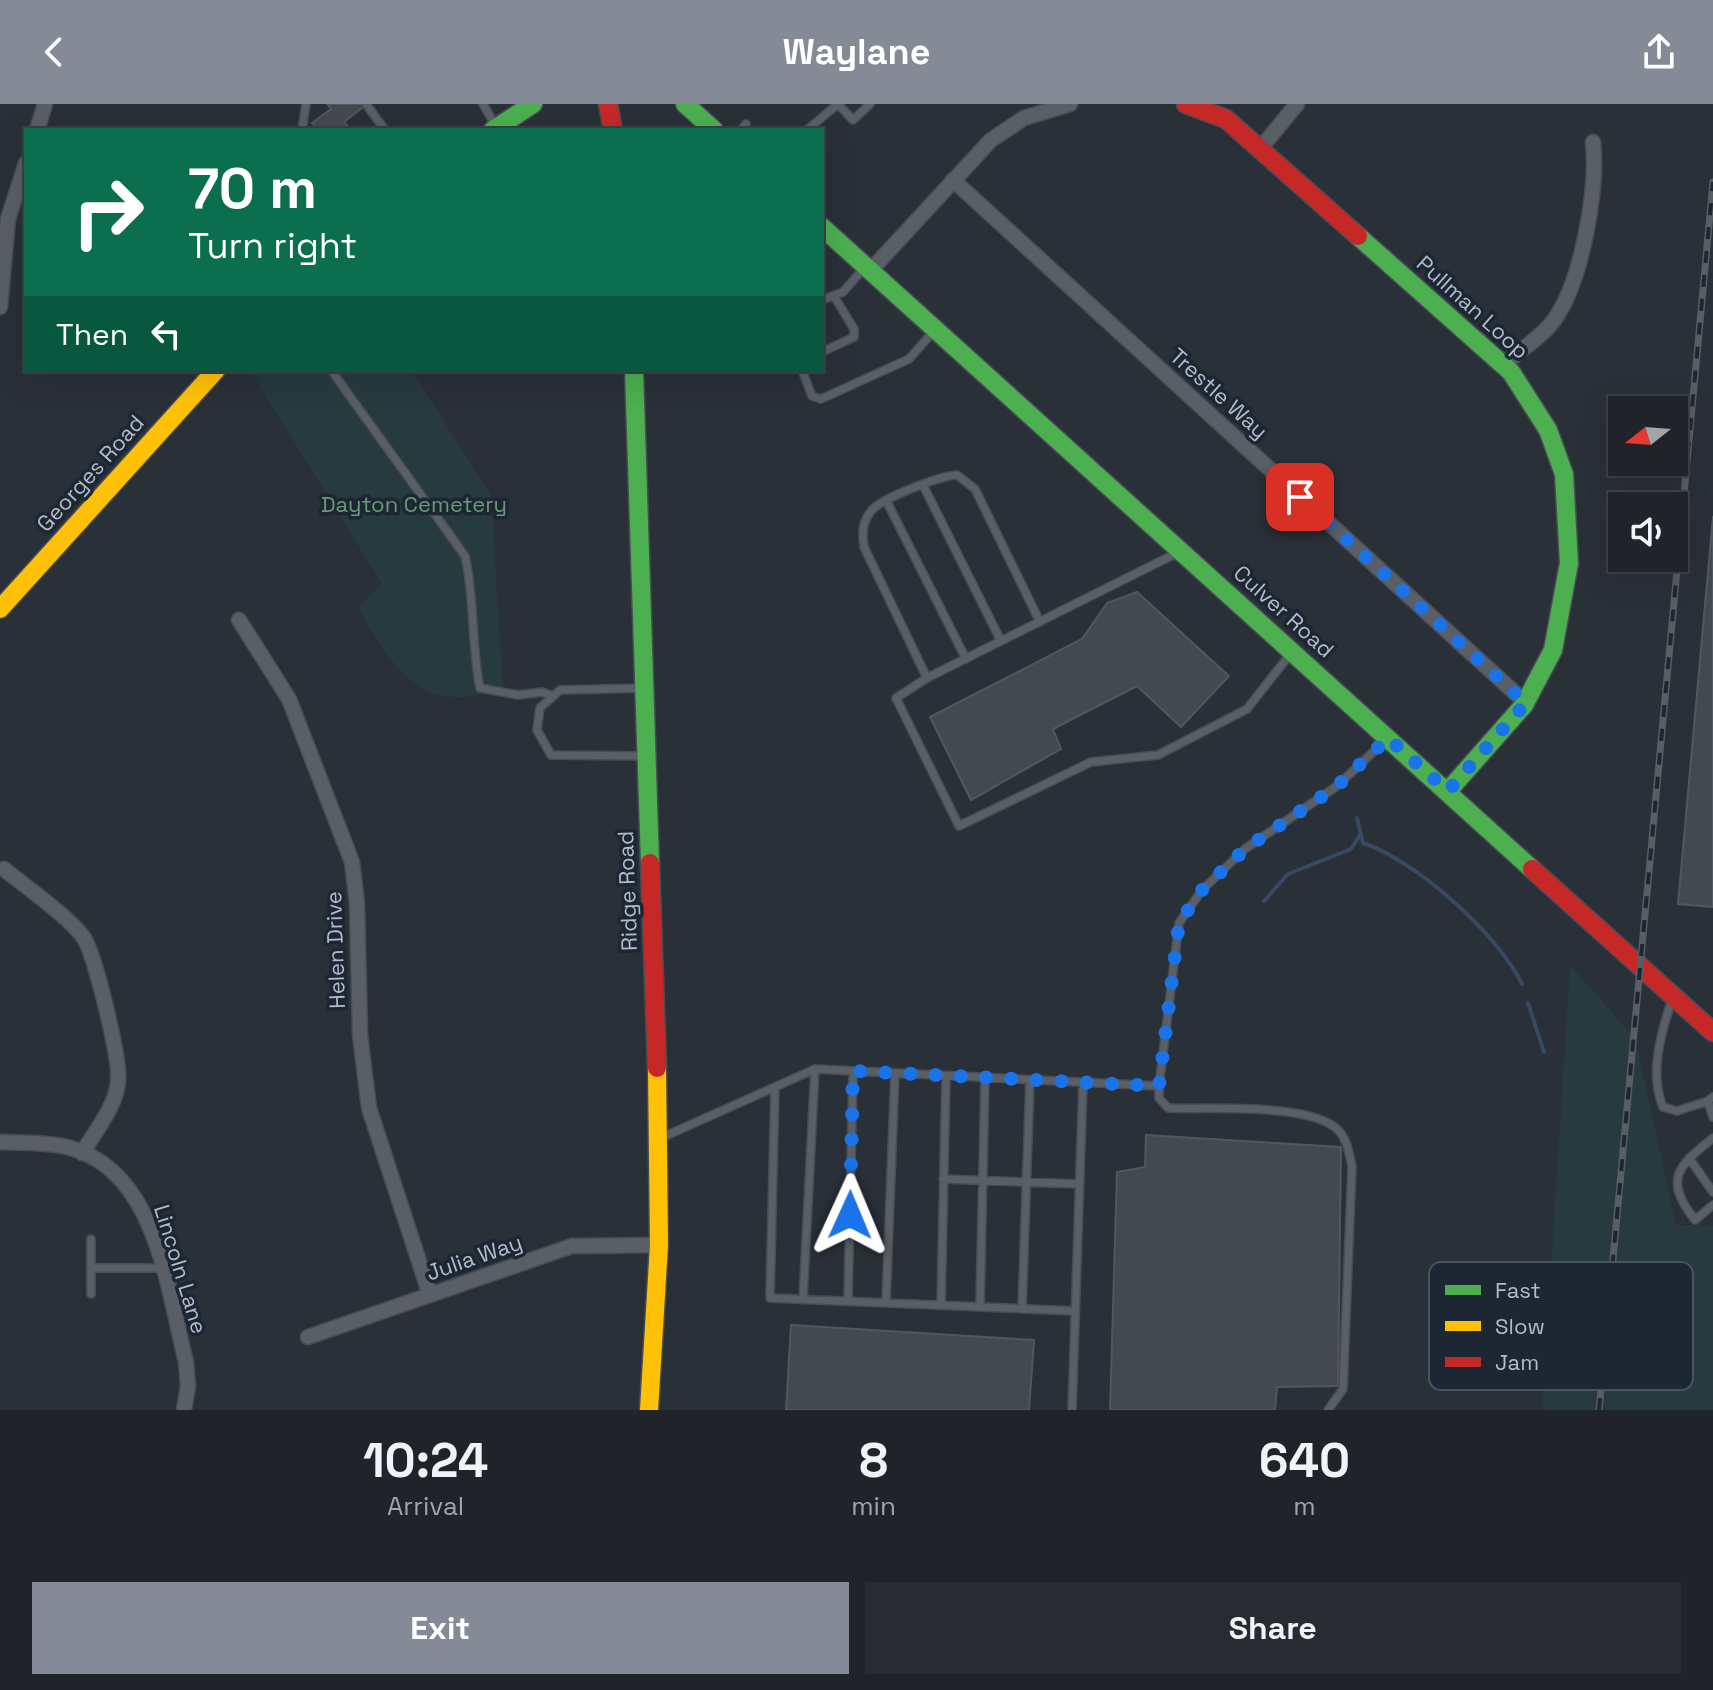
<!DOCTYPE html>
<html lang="en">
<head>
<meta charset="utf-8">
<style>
	body { margin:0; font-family:"Space Grotesk",sans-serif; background:#282c32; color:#f1f3f6; height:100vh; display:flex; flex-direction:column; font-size:30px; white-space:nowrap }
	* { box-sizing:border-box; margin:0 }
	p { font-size:26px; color:#a2a4a8 }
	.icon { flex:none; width:44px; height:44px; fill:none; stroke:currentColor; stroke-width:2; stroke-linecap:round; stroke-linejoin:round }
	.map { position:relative; height:1306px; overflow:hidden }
	.side { display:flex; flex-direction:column; background:#20242a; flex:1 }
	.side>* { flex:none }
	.banner { position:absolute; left:24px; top:24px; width:800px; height:244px; border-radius:0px; box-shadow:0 8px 32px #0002,0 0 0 2px #3d4147; background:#0b6e4f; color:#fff; overflow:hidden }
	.needle { width:52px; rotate:253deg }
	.controls { position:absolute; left:1608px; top:292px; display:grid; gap:16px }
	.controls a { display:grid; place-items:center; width:80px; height:80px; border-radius:0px; background:#20242a; box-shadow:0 8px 32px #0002,0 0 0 2px #3d4147; font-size:40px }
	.pin { position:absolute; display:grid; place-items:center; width:68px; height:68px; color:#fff; margin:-34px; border-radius:16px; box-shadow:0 4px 12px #0006 }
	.me { position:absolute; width:88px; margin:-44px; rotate:1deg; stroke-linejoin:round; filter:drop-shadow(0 0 6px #0008) }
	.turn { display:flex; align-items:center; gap:28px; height:168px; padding:0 32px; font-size:36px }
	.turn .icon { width:104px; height:104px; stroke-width:2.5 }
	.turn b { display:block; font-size:56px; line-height:68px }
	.then { display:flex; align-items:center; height:76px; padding:0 32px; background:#0003; gap:16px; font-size:30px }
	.eta { display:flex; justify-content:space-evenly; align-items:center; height:136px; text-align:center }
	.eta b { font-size:48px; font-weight:600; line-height:56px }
	.action { display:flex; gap:16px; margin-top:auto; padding:16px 32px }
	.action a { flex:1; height:92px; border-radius:0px; background:#848b96; color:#fff; font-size:32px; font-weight:600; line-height:92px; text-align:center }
	.action a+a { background:#282c32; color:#f1f3f6 }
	header { display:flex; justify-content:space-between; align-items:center; height:104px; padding:0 32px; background:#848b96; color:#fff; font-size:36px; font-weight:600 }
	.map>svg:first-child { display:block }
	.green { fill:#273a3e }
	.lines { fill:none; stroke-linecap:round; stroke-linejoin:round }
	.stream { stroke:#384963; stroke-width:4 }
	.building { fill:#444950; stroke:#52575f; stroke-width:2 }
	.lane-casing { stroke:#484c53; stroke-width:10 }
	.street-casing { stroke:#484c53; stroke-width:17 }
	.fast-casing { stroke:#484c53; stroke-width:21 }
	.slow-casing { stroke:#484c53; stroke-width:21 }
	.jam-casing { stroke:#484c53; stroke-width:21 }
	.lane { stroke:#5a5e66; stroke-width:7 }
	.street { stroke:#5a5e66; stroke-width:14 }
	.fast { stroke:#4caf50; stroke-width:18 }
	.slow { stroke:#ffc107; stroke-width:18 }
	.jam { stroke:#c62828; stroke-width:18 }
	.rail-casing { stroke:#595d64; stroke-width:7 }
	.rail { stroke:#1d2633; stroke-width:4; stroke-dasharray:12; stroke-linecap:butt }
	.route { stroke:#1a73e8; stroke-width:14; stroke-dasharray:0 25.2 }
	.labels { text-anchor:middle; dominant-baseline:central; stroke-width:7; stroke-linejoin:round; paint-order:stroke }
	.street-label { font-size:22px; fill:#b4bcc9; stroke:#1d2633 }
	.park-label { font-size:22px; fill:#6b9a76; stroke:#1d2633 }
	.key { fill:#1d2633; stroke:#4a5360; stroke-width:2 }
	.key-label { font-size:22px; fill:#b4bcc9 }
</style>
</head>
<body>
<header><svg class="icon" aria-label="back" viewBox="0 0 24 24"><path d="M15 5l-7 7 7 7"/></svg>Waylane<svg class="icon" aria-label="share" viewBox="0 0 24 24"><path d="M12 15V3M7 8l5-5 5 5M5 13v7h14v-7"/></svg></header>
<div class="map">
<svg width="1713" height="1306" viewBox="0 0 1713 1306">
	<rect width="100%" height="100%" fill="#2a3038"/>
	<path class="green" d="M250 266H411L491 391 503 587C487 589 469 594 453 593 404 590 381 541 358 504L382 480Z
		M1570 861 1635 934 1676 1121 1713 1122V1306H1542Z"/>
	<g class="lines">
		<path class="stream" d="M1357 714 1363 739C1415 756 1498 830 1522 880
			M1264 797 1288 770 1351 745 1360 731
			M1528 899 1544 948"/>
	</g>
	<path class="building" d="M327 0H361L363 3 344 18 351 26H317L312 19 331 5Z
		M1713 412V803L1678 800Z
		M1137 488 1229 572 1181 623 1137 582 1053 625 1061 645 971 696 930 613 1082 535 1107 499Z
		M1146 1031 1341 1043 1338 1282 1277 1283 1275 1306H1110L1117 1068 1145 1063Z
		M791 1221 1034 1236 1029 1306H786Z"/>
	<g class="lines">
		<defs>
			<path id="lane" d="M366 0 385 26
				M483 0 495 21
				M302 26 306 0
				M741 26 746 20
				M807 26 838 0 853 16 870 0
				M822 196 843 188 864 164
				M822 248 854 233V225L834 192
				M331 266 465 452C475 495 471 540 480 584L518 591 542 588 550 591
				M802 266 812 292 821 295 909 255 933 228
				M923 381 1001 537
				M887 398 966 555
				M1177 449 927 574 896 594 959 722 1091 658 1158 651 1247 605 1291 549
				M927 574 864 443C862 429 862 419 871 407 882 394 939 372 957 371L975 385 1040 518
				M643 584 560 586 540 604 537 626 551 651 644 652
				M1672 896C1661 928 1649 970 1663 1003L1677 1007 1708 997
				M775 983 770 1194 1075 1207
				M1713 993 1708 997 1713 1013
				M661 1034 815 965 1159 982
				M1713 1034C1678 1062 1663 1075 1695 1116L1713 1101
				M1689 1054 1713 1088
				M943 1075 1079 1080
				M91 1164H162
				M91 1190V1135
				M803 1195 815 965
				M848 1197 853 967
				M886 1199 895 969
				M941 1201 946 972
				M980 1203 985 974
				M1022 1205 1030 976
				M1072 1306 1083 979
				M1328 1306 1343 1285 1352 1062C1349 1051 1348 1037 1339 1027 1312 998 1208 1006 1168 1004L1159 994V982L1179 819 1202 786 1245 745 1337 682 1387 635"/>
			<path id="street" d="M37 26 45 0
				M1260 45 1297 0
				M953 76 1526 599
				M870 167 991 36 1024 14 1070 0
				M0 203 8 115 26 59
				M1503 261C1519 247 1542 233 1554 216 1582 178 1598 84 1593 38
				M239 516 289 595 352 758 357 799 360 931 369 1004 430 1191
				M4 765C25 782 70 814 84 834 95 851 121 957 118 978 116 1002 95 1028 82 1049
				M0 1038C22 1039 46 1038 67 1043 157 1065 167 1185 186 1258L188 1282 184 1306
				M308 1233 572 1142 659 1141"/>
			<path id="fast" d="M685 0 714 26
				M493 26 533 0
				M822 123 1532 765
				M1358 132 1511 268 1548 326 1564 370 1569 459 1553 546 1524 601 1448 687
				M634 266 650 759"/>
			<path id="slow" d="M0 505 216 266
				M649 1306 659 1141 657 964"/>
			<path id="jam" d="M608 0 613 26
				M1186 0 1226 15 1358 132
				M650 759 657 964
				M1532 765 1713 928"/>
		</defs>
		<use href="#lane" class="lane-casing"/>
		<use href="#street" class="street-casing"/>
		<use href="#fast" class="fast-casing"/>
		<use href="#slow" class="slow-casing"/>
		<use href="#jam" class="jam-casing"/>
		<use href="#lane" class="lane"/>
		<use href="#street" class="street"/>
		<use href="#fast" class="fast"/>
		<use href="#slow" class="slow"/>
		<use href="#jam" class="jam"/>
		<defs>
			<path id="rail" d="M1599 1306 1713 78"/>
		</defs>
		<use href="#rail" class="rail-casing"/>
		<use href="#rail" class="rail"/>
	</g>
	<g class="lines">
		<path class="route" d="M850 1111 853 967 1159 982 1179 819 1202 786 1245 745 1337 682 1388 634 1448 687 1526 599 1300 393"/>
	</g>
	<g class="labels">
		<g class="street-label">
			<text transform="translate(1473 203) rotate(42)">Pullman Loop</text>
			<text transform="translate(1219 289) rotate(42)">Trestle Way</text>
			<text transform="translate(90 369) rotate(-48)">Georges Road</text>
			<text transform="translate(1284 507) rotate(42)">Culver Road</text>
			<text transform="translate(627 787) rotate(-92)">Ridge Road</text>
			<text transform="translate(335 846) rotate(-92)">Helen Drive</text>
			<text transform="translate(474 1153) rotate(-19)">Julia Way</text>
			<text transform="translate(181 1165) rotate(73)">Lincoln Lane</text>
		</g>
		<g class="park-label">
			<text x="414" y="400">Dayton Cemetery</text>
		</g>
	</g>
	<rect x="1429" y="1158" width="264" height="128" rx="12" class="key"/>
	<rect x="1445" y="1181" width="36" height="10" fill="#4caf50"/>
	<rect x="1445" y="1217" width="36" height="10" fill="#ffc107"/>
	<rect x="1445" y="1253" width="36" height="10" fill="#c62828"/>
	<g class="key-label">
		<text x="1495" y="1194">Fast</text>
		<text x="1495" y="1230">Slow</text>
		<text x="1495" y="1266">Jam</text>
	</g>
</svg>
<div class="controls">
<a><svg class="needle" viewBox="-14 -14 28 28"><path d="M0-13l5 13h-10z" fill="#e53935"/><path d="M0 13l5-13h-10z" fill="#a2a4a8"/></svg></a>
<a><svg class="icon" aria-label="sound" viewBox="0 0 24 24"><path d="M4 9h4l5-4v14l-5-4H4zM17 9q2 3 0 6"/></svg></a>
</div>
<div class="pin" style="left:1300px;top:393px;background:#d93025"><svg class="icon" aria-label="arrive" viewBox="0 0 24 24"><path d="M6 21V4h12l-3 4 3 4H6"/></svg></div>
<svg class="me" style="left:850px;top:1111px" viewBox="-20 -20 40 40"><path d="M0-17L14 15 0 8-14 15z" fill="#1a73e8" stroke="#fff" stroke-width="4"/></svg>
<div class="banner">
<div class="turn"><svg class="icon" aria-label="right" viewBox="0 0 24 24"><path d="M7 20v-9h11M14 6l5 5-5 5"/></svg><div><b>70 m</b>Turn right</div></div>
<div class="then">Then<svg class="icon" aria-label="left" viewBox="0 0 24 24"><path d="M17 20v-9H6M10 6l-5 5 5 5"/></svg></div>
</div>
</div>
<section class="side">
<div class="eta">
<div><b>10:24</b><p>Arrival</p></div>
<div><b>8</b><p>min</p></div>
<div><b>640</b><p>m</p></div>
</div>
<div class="action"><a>Exit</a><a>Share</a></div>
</section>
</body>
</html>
